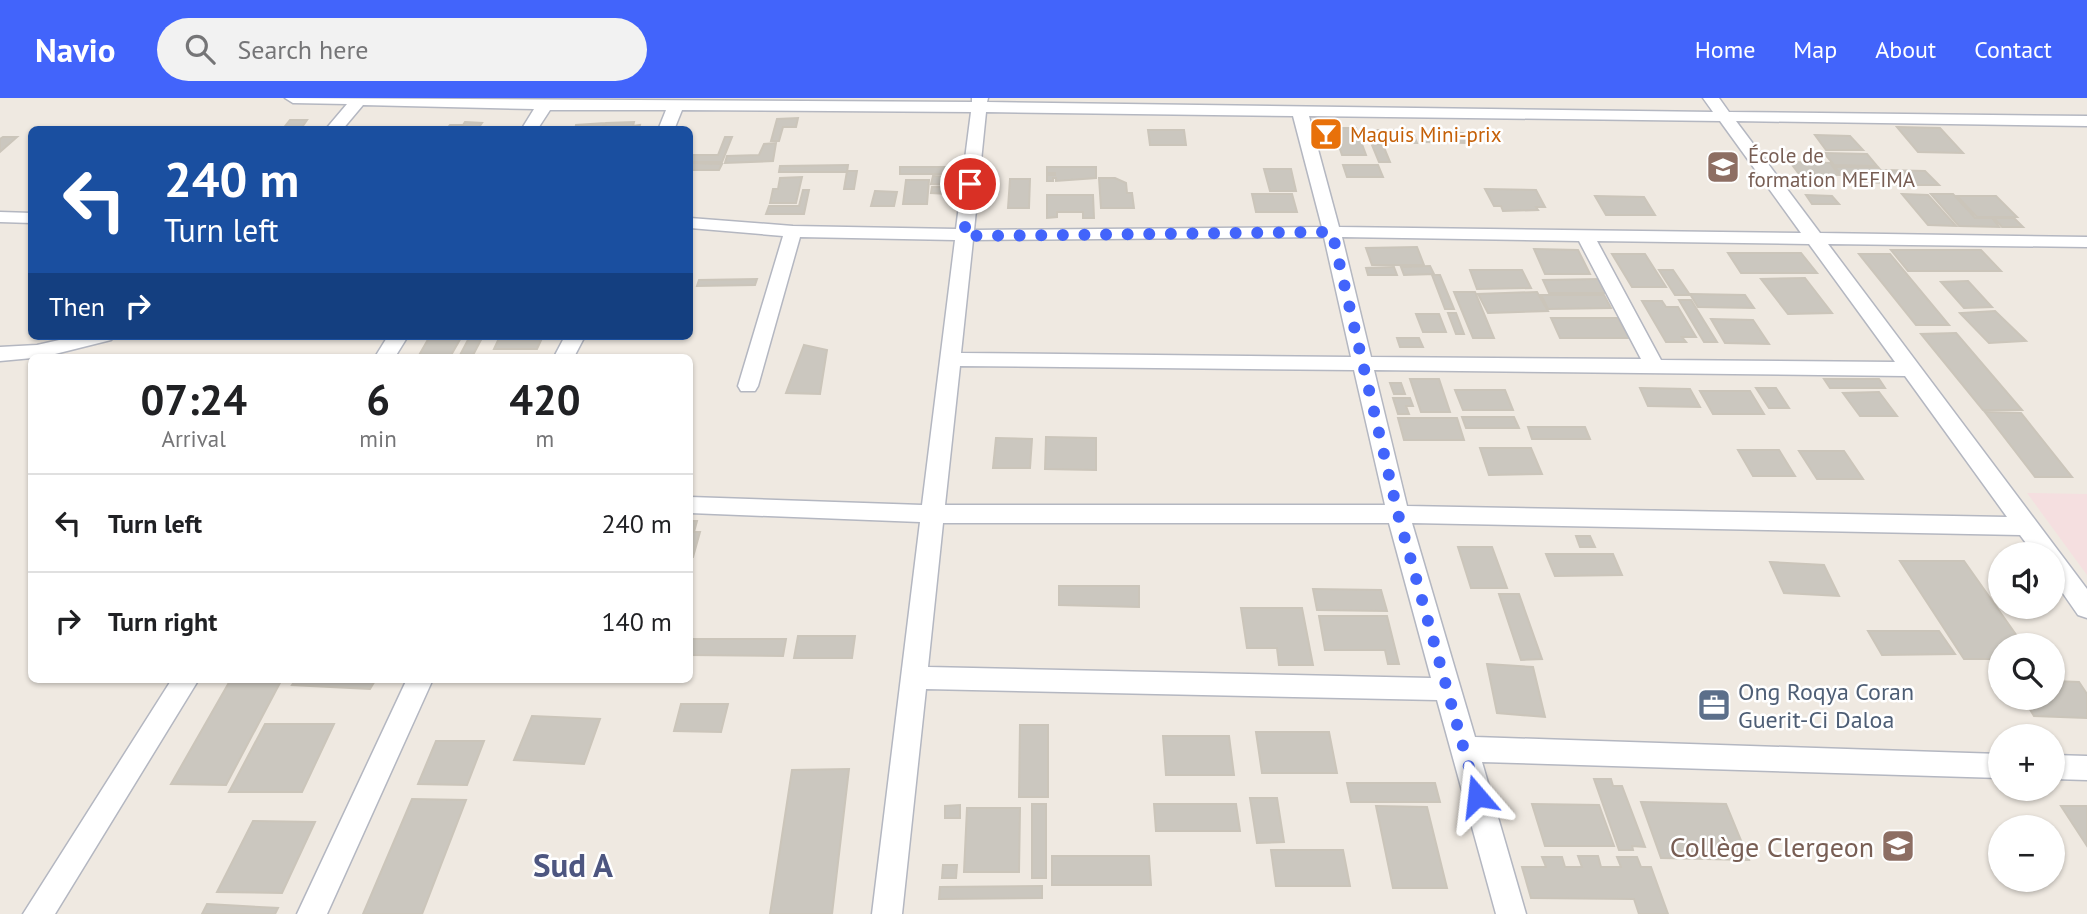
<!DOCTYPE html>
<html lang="en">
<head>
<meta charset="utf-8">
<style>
	body { margin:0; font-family:"PT Sans",sans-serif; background:#f2f2f2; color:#202124; height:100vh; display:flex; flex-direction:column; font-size:26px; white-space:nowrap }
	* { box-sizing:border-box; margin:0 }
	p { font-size:23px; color:#757577 }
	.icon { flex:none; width:38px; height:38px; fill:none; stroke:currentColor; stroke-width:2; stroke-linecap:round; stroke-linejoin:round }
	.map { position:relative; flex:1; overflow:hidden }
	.side { position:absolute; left:28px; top:256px; width:665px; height:329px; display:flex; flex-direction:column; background:#fff; border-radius:10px; box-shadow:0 2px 5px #0004 }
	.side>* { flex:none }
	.top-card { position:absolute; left:28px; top:28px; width:665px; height:214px; border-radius:10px; box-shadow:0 2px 5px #0004; background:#1a4fa0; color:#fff; overflow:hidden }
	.fabs { position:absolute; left:1988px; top:444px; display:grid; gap:14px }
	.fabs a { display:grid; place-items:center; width:77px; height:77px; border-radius:50%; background:#fff; box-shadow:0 2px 5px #0004; font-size:35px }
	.pin { position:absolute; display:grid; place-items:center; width:60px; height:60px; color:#fff; margin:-30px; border:4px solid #fff; border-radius:50%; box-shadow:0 2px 7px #0007 }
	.me { position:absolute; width:77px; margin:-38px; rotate:343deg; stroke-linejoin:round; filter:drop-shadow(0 0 5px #0008) }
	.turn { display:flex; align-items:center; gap:24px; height:147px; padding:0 21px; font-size:32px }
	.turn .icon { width:91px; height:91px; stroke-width:2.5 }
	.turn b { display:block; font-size:49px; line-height:60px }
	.then { display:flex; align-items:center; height:66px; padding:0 21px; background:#0003; gap:14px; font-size:26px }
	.eta { display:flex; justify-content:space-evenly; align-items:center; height:119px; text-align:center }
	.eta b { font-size:42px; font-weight:700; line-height:49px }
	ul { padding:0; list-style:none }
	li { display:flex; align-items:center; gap:21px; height:98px; padding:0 21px; border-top:2px solid #e0e0e0 }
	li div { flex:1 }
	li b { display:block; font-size:26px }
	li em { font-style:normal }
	header { display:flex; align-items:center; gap:42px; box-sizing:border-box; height:98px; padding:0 35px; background:#4264fb; color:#fff }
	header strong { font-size:33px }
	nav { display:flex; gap:38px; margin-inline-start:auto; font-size:24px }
	.search { width:490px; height:63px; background:#f2f2f2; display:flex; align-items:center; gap:18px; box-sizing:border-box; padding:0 24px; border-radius:38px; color:#757577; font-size:26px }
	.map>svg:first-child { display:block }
	.medical { fill:#f5dfe0 }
	.building { fill:#cbc7bf; stroke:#cbc5ba; stroke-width:2 }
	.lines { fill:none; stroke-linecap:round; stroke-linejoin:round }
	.street-casing { stroke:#b4b7c1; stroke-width:3 }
	.street { fill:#fff; fill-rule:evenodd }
	.route { stroke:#4264fb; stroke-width:12; stroke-dasharray:0 21.6 }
	.labels { text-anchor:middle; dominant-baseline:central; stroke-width:5; stroke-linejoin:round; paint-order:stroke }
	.far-food-label { font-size:21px; fill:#c56008; stroke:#fff; text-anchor:start }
	.far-education-label { font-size:21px; fill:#785e54; stroke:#fff; text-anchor:start }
	.service-label { font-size:24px; fill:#4e5e75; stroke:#fff; text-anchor:start }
	.near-education-label { font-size:28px; fill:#785e54; stroke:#fff; text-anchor:end }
	.near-quarter-label { font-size:33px; font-weight:bold; fill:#4d5680; stroke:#fff }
</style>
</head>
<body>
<header>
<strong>Navio</strong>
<div class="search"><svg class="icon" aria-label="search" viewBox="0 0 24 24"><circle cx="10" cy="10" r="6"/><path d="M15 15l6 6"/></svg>Search here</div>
<nav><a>Home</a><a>Map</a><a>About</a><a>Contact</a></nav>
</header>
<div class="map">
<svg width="2087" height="816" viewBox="0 0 2087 816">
	<rect width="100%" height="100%" fill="#efe9e1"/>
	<path class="medical" d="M2027 395 2087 396V477Z"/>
	<path class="building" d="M798 20 796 29H783L779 43H771L777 21Z
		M290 22H307L300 32H282Z
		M465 24 482 25 477 32H446L450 27H463Z
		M634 24 633 28 640 27 639 32H604L606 25Z
		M604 25 602 32H575L576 27Z
		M1897 29 1940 30 1963 55 1918 54Z
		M1333 30H1356L1366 57H1342Z
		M1148 32H1184L1186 47H1150Z
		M1378 32H1412L1417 45H1383Z
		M1423 34 1463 35 1466 45 1426 44Z
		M1815 37 1850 38 1863 52H1826Z
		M3 39H17L0 54V41Z
		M725 39H732L722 64H690V57H718Z
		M776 45 773 63 725 65 727 58 759 57 764 46Z
		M1372 47H1383L1390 64H1379Z
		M1824 55 1867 56 1877 68 1834 67Z
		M1790 64 1830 65 1839 77 1799 76Z
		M690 65 722 66 719 72H690Z
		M848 67 847 74H779L780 68Z
		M1343 67H1378L1383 79H1347Z
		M900 69H958V76H900Z
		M1047 69H1096V80L1056 83V80H1053V83H1047V77H1055V75H1047Z
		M1835 69H1878L1891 85 1847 84Z
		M1264 71H1291L1296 93H1270Z
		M1883 72 1925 73 1939 87H1896Z
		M847 73H857L854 91H844Z
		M933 78 953 79 951 87 931 86Z
		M802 79 796 105H770L773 91H778L780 80Z
		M1099 80H1115L1126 85 1127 95H1132L1134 110H1101Z
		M1010 81H1030L1029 110H1008Z
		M906 82H929L927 106H903Z
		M932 89H951L949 96 931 95Z
		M1485 91 1536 92 1545 109H1536L1538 112 1503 113 1501 108H1494Z
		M803 92H809L804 116H766L769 108H799Z
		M875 93 897 94 894 108H871Z
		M1252 96H1292L1297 114H1256Z
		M1902 96 1928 97 1956 128 1928 127Z
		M1931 96H1953L1975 120H1992L1999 129 1959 128Z
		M1047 97H1093L1094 120H1083V114H1057V119L1047 120Z
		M1806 97 1832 98 1839 106H1812Z
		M1595 98 1644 99 1655 117H1606Z
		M1957 98H1996L2017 119H1977Z
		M1994 120H2014L2023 129H2002Z
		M1417 149 1424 167H1372L1366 150Z
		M1534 151 1578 152 1590 176H1545Z
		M1891 152H1981L2001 173H1908Z
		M1728 155H1801L1817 175H1741Z
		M1612 156H1645L1666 189H1632Z
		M1859 156H1890L1949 227H1916Z
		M1430 168 1434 176 1404 177 1401 169Z
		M1394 169 1397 177H1368L1366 170Z
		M1470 172H1522L1531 190 1477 191Z
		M1659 172H1673L1690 197H1675Z
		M1432 177H1440L1454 211H1445Z
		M1805 180 1832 215 1788 216 1761 181Z
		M757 181 755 187 697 188 699 182Z
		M1601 181 1608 195H1549L1543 182Z
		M1968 183 1992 209 1964 210 1941 184Z
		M1454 194H1475L1494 240H1473Z
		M1537 194 1548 213 1488 215 1478 196Z
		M1690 196 1745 197 1754 210 1698 209Z
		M1541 197H1604L1611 210 1548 211Z
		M1679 202H1691L1717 244H1704Z
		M1642 203H1662L1666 209H1678L1696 239H1682L1686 244H1666Z
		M1995 213 2026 243 1989 245 1960 215Z
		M1448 215H1456L1464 236H1456Z
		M1416 216H1439L1446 234H1423Z
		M1551 220H1618L1629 240H1560Z
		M1711 221 1753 222 1769 246 1725 245Z
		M1956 235 2022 312H1983L1921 236Z
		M430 238H462L450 259H418Z
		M470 238H483L472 259H459Z
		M500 238H543L537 251H494Z
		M1397 240H1419L1423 249H1400Z
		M804 247 827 252 820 296 786 295Z
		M1410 281H1439L1450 314H1421Z
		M1824 281H1879L1885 290H1830Z
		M1390 285H1401L1405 296H1394Z
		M1640 290 1690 291 1700 309 1648 308Z
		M1756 290H1776L1789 310H1769Z
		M1455 292H1505L1513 312H1463Z
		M1700 293H1750L1764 316H1713Z
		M1879 294 1897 318H1860L1843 295Z
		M1393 300H1410L1413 308H1406L1409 316H1398Z
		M1985 314 2021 315 2072 379H2035Z
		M1462 319H1514L1519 330H1466Z
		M1398 320H1457L1464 342H1404Z
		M1528 329H1585L1590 341H1532Z
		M1046 339 1096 340V372L1045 371Z
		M996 340 1032 341 1030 370H993Z
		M1480 350H1531L1542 376 1489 377Z
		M1738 352H1779L1795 378H1753Z
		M1799 353H1844L1863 381H1817Z
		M690 423H697L694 434H700L693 459H690Z
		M1576 438H1590L1595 449H1580Z
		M1458 449H1492L1507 490H1471Z
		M1546 456H1613L1622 477 1555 478Z
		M1900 463H1964L2024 548H2000V561H1964Z
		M1770 464 1824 467 1839 498 1784 495Z
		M1059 488H1139V509L1059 507Z
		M1313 491 1381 492 1387 513 1317 512Z
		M1499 496H1519L1542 561 1521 562Z
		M1241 510H1302L1313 567H1279L1277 550H1247Z
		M1319 518H1387L1399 566H1388L1385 552H1325Z
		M1868 533H1939L1955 556 1882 557Z
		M798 538H855L852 560H794Z
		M690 541H786L783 558 690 557Z
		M1487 566 1533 569 1545 619 1497 615Z
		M231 581H282L226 687 171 686Z
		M296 581H376L370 591 292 587Z
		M2053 583 2079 584 2087 596V620L2034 618 2023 600H2053Z
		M681 606H728L721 634 674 633Z
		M532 618 600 621 584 666 514 662Z
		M265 626H334L302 694H229Z
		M1020 627H1048V699H1019Z
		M1256 634H1329L1337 675H1262Z
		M1163 638H1229L1234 677H1166Z
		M436 643H484L467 687 418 686Z
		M849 671 832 816H770L792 672Z
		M1594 681H1611L1613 688H1622L1645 749 1632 748 1633 752H1619Z
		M1347 685H1435L1440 704H1351Z
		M1250 700H1277L1284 744 1257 745Z
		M412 701 466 702 422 816H363Z
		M1641 704 1726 706 1749 762 1661 760Z
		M1032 706H1046V780H1032Z
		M1154 706H1236L1240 733H1156Z
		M1532 706 1599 707 1614 748H1545Z
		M960 707V720H945V708Z
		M1376 708 1427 709 1447 790H1393Z
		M2061 708H2087V748Z
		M967 710H1020L1019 774H964Z
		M253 723 315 724 282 795 217 794Z
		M1271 752H1343L1350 788H1276Z
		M1052 758H1149L1151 787H1052Z
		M1578 758H1598L1601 769H1621L1617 759H1637L1641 769H1651L1668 816H1639L1634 801 1531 800 1522 769H1546L1542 759H1562L1565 769H1582Z
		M943 767H957L956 780H942Z
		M1042 788V800L939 801 940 789Z
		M207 806 278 810 275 816H202Z"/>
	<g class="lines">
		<defs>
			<path id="street" d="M285 0 972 4V0H988L987 4 1713 14 1703 0H1719L1729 14 2087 18V28L1736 23 1820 135 2087 139V149L1828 146 2087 491V520L2078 517 2053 481V457H2035L2020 437 1412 425 1475 639 2000 656V680L1482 664 1526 816H1496L1437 602 926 591 902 816H872L920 424 690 415V399L922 407 955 142 800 139 758 288 755 293H741L738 288 783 138 690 130V120L793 128 956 131 971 14 682 12 674 32H658L666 12H550L537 32H521L534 11 363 7 342 32H325L347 6 293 5ZM986 14 1293 18 1322 129 974 132ZM1309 18 1720 23 1801 135 1339 129ZM1324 139 1351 259 961 255 973 142ZM1342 139 1579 143 1641 261 1371 259ZM1597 143 1809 146 1895 264 1661 262ZM960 268 1354 272 1385 407H945ZM1374 272 1905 278 2007 419 1407 408ZM943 425H1389L1431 580 928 569Z
				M0 114 32 115V125L0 124Z
				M77 238H114L111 242 43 259 0 263V249L37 247Z
				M388 238H408L395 259H375Z
				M565 238H585L574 259H554Z
				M172 581H199L55 816H23Z
				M407 581H433L327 816H297Z
				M2053 657 2087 658V682L2053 681Z"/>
		</defs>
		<use href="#street" class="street-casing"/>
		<use href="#street" class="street"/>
	</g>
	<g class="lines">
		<path class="route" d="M970 86 964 138 1332 134 1398 416 1477 698"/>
	</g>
	<defs>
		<symbol id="bar-square" viewBox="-11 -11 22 22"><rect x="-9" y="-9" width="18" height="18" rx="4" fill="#e8710a" stroke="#fff"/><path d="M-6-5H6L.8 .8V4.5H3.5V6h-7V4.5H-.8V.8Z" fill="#fff"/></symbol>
		<symbol id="school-square" viewBox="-11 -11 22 22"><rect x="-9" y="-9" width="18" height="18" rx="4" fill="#8d6e63" stroke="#fff"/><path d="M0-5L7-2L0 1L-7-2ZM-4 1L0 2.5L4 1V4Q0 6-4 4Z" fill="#fff"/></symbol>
		<symbol id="office-square" viewBox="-11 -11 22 22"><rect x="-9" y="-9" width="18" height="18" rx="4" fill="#5c6f8a" stroke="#fff"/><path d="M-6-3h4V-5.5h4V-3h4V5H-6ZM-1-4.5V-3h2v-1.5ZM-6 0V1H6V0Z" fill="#fff"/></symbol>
	</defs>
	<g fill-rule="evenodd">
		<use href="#bar-square" x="1307" y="17" width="38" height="38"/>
		<use href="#school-square" x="1704" y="50" width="38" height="38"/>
		<use href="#office-square" x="1695" y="588" width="38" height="38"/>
		<use href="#school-square" x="1879" y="729" width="38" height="38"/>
	</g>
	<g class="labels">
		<g class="far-food-label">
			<text x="1350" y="36">Maquis Mini-prix</text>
		</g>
		<g class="far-education-label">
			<text x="1748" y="57">École de<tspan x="1748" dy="24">formation MEFIMA</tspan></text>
		</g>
		<g class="service-label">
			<text x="1738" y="593">Ong Roqya Coran<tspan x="1738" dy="28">Guerit-Ci Daloa</tspan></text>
		</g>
		<g class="near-education-label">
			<text x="1874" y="748">Collège Clergeon</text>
		</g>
		<g class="near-quarter-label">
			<text x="573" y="766">Sud A</text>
		</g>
	</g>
</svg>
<div class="fabs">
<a><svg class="icon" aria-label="sound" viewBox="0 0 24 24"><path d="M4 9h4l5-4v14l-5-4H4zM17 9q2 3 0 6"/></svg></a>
<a><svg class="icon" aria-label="search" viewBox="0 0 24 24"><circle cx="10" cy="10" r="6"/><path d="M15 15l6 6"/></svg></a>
<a>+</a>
<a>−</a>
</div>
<div class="pin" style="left:970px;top:86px;background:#d93025"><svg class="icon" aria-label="arrive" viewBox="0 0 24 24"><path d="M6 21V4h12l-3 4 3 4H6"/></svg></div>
<svg class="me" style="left:1477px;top:698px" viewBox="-20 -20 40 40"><path d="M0-17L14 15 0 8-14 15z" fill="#4264fb" stroke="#fff" stroke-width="4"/></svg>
<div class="top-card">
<div class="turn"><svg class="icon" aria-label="left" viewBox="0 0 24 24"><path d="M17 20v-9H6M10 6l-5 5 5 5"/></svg><div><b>240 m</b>Turn left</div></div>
<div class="then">Then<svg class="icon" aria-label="right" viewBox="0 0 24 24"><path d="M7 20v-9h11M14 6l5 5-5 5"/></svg></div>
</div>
<section class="side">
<div class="eta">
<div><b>07:24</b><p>Arrival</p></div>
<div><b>6</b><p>min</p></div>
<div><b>420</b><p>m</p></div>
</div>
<ul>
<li><svg class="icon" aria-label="left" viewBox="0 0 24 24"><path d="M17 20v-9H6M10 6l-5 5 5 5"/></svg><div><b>Turn left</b></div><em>240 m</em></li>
<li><svg class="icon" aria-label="right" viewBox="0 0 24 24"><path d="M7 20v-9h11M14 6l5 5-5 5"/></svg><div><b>Turn right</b></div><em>140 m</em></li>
</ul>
</section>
</div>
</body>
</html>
